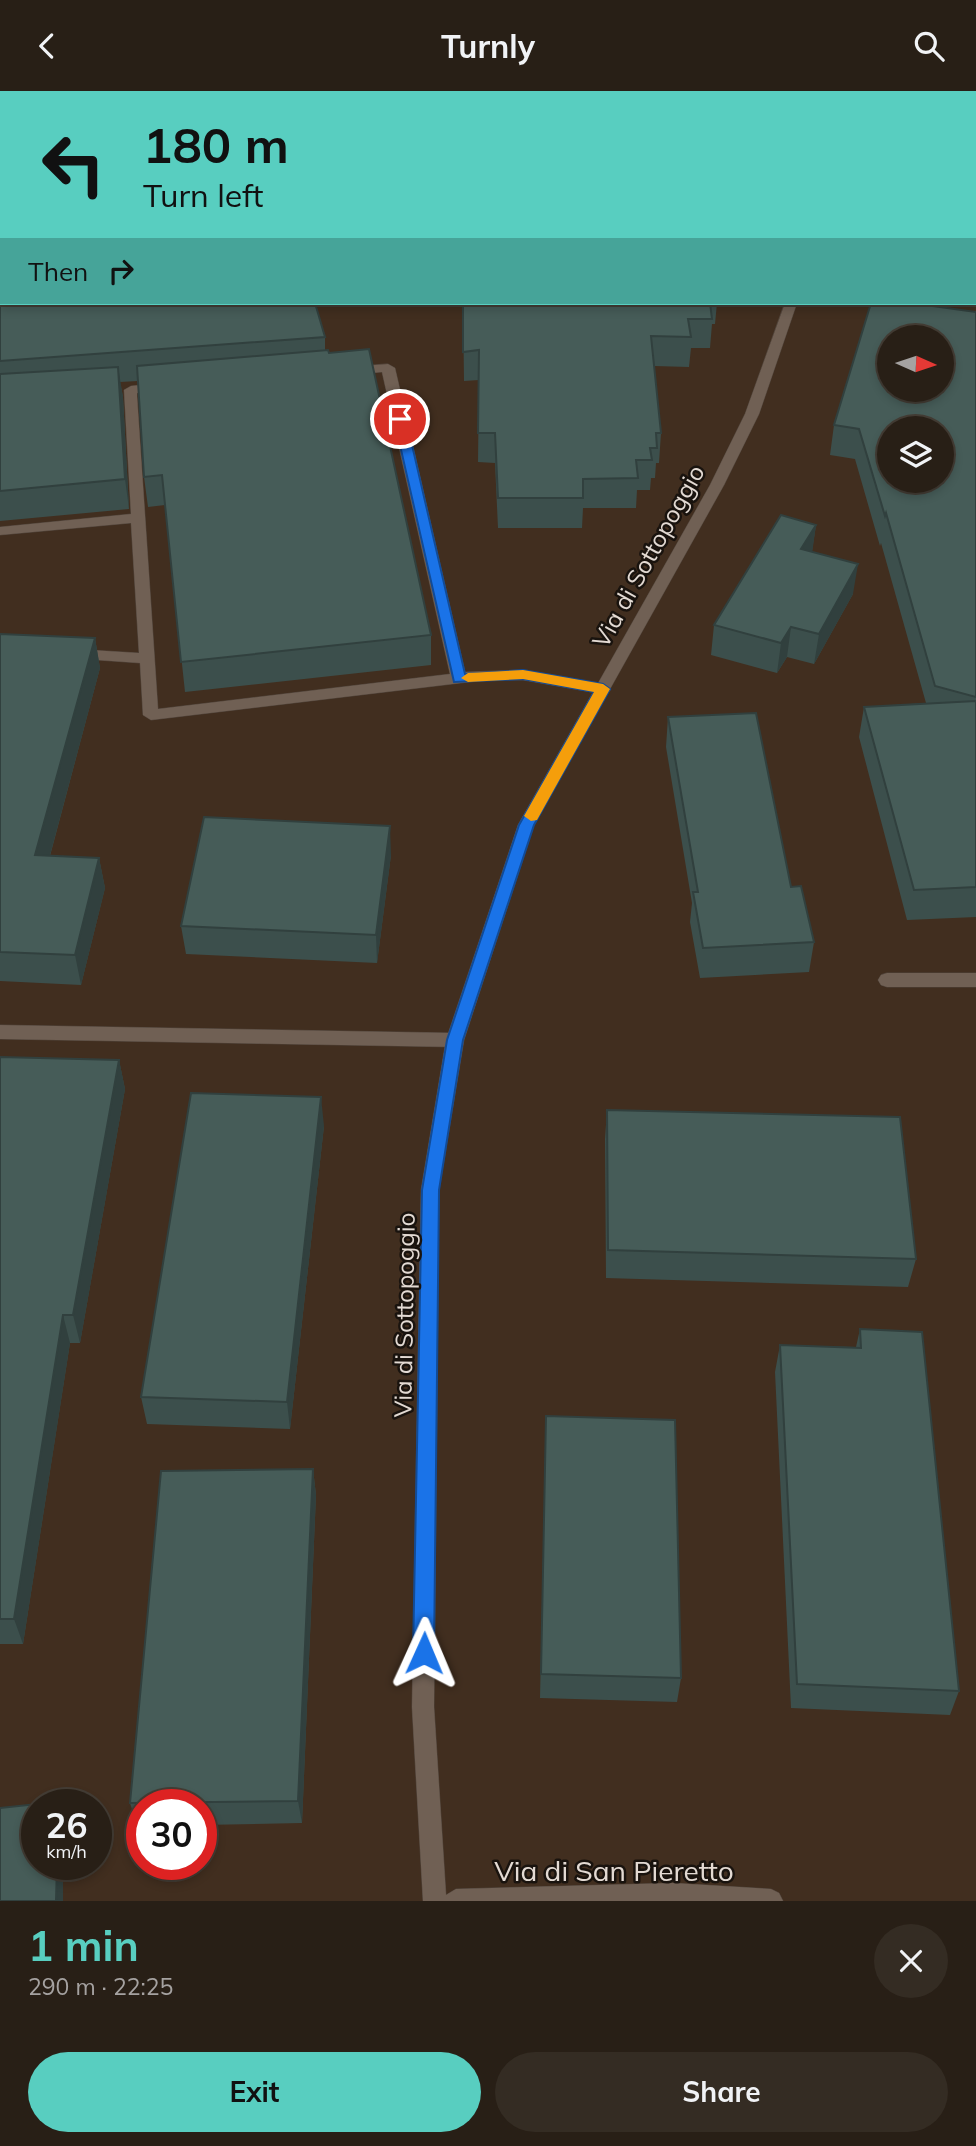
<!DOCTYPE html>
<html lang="en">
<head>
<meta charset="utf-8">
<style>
	body { margin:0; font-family:Mulish,sans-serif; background:#342c23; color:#f1f3f6; height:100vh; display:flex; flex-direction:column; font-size:26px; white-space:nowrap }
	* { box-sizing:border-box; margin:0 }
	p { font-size:23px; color:#a5a2a1 }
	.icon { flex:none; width:38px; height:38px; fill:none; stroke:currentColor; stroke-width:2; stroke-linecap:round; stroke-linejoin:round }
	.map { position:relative; height:1810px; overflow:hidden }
	.sheet { display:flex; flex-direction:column; background:#281f16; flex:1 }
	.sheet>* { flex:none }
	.hud { position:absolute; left:0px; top:0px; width:976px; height:214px; box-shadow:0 4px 10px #0003,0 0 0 2px #443d35; background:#58cec0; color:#111; overflow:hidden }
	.needle { width:46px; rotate:93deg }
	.tools { position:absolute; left:877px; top:234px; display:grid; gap:14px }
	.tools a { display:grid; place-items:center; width:77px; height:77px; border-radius:50%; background:#281f16; box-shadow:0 4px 10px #0003,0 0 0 2px #443d35; font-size:35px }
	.speed { position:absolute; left:21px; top:1698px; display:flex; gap:14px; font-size:35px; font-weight:700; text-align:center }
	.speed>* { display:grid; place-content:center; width:91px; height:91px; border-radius:50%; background:#281f16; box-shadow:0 4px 10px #0003,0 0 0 2px #443d35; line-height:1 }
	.speed small { font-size:18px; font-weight:400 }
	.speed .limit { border:10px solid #d22; background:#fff; color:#111 }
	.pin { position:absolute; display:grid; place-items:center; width:60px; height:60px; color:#fff; margin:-30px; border:4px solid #fff; border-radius:50%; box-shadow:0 2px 7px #0007 }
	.me { position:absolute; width:77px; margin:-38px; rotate:1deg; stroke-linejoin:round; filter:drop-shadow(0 0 5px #0008) }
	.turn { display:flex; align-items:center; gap:24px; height:147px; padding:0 28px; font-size:32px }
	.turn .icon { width:91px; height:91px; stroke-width:2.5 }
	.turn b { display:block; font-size:49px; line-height:60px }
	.then { display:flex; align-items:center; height:66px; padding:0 28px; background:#0003; gap:14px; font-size:26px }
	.round { display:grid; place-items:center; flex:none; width:74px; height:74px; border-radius:37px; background:#342c23 }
	.summary { display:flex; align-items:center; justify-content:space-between; height:119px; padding:0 28px }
	h1 { font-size:42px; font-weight:700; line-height:52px; color:#58cec0 }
	.action { display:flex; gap:14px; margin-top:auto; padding:14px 28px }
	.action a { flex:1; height:80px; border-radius:42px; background:#58cec0; color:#111; font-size:28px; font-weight:700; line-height:80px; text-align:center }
	.action a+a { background:#342c23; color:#f1f3f6 }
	header { display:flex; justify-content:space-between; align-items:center; height:91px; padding:0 28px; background:#281f16; font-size:32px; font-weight:700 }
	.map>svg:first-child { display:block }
	.built { fill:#412e1f; fill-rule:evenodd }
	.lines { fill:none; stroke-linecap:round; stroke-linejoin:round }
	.service-casing { stroke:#51453c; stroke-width:1 }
	.minor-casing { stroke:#51453c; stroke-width:1 }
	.service { fill:#706054; fill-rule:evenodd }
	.minor { fill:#706054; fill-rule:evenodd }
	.wall { fill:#3c4f4c }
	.shaded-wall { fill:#31403e }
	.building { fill:#465c58; stroke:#31403e; stroke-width:2; fill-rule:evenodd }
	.route { fill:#1a73e8; stroke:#114b97; stroke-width:2 }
	.slow { fill:#f59e0b }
	.labels { text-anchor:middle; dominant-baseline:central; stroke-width:5; stroke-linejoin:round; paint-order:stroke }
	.street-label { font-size:24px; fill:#e3dad3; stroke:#19130e }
	.near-street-label { font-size:28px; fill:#e3dad3; stroke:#19130e }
</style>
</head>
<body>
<header><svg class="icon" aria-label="back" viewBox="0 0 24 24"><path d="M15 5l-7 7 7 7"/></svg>Turnly<svg class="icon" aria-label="search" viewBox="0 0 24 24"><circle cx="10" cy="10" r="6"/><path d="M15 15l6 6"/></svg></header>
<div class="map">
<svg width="976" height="1810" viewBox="0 0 976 1810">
	<rect width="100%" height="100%" fill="#36291e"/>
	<path class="built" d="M0 0H976V1810H0ZM2 2H975V212H2ZM889 247H942V299H889ZM889 338H942V390H889ZM37 1713H96V1773H37ZM142 1713H201V1773H142Z"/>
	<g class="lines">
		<defs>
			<path id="service" d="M388 273 395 277 465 581 523 579 603 593 611 598 608 602 603 603 523 589H486L151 629 143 624 140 572 69 567 66 563 74 558 139 562 131 432 0 444V436L131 423 124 299 131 295 161 292 166 293V299L137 302V305L158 618 450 583 382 281 349 284 342 280 349 276Z
				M0 934 455 942 461 944 464 949 461 954 455 956 0 948Z"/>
			<path id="minor" d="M0 0H12V2H2V4Z
				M855 0H867L854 2Z
				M785 212H797L759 323 724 394 534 734 464 949 439 1099 434 1616 446 1804 456 1798 673 1792 771 1798 779 1802 783 1810H423L412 1616 421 1099 446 949 518 734 710 394 745 323Z
				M887 882H976V896H887L881 894 878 889 881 884Z"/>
		</defs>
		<use href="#service" class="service-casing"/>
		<use href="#minor" class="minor-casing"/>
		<use href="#service" class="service"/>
		<use href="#minor" class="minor"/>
	</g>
	<path class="wall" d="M0 31 325 246V259L431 544V574L185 601 165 414 148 416 144 386 138 290 120 291 123 306 129 418 0 430Z
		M463 212H717L715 233H712L710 257H691L689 276 654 275 661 342 659 372H656L655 387H651L650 399H637L636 417H583L582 437H498L495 372 478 371 479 289 464 290Z
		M976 221V826L907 829 859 646 864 616 926 612 881 452 880 455 855 368 830 364 834 334Z
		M816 434 812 460 853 503 814 573 787 566 777 582 711 564 714 534Z
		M0 543 95 547 100 577 50 765 99 767 105 797 81 894 0 890Z
		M668 626 791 796 814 851 809 881 700 887 690 831 692 812 666 656Z
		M391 764 377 872 186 863 181 835Z
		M0 966 119 969 125 998 80 1252H70L23 1553H0Z
		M607 1019 916 1168 908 1196 606 1187 605 1048Z
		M324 1035 290 1338 147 1333 141 1306Z
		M860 1238 959 1600 950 1624 791 1617 775 1281 780 1254 856 1256Z
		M546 1325 681 1587 677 1611 540 1607Z
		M313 1378 316 1404 302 1732 201 1734V1713H142V1734H137L130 1712Z"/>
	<path class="shaded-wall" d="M118 276 123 306 129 418 125 388Z
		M816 434 812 463 801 458Z
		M858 473 853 503 814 573 819 543Z
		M791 536 787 566 777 582 781 552Z
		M95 547 100 577 42 794 35 764Z
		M390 735 391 764 377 872 376 844Z
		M99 767 105 797 81 894 75 864Z
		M119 969 125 998 80 1252 73 1224Z
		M321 1006 324 1035 290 1338 287 1311Z
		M63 1224 70 1252 23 1553 14 1528Z
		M313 1378 316 1404 302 1732 298 1710Z
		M57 1773H63V1810H56Z"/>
	<path class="building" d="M80 0H718V2H80Z
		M731 0H755V2H731Z
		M0 31H2V212H315L325 246 0 270Z
		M463 212H710L712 228H688L691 246 651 245 661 342H656L657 357H650L652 369H636L638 387 583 388V407H498L495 342H478L479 259 463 261Z
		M871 212H911L976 221V606L935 595 886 422 885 425 859 338 834 334ZM889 247H942V299H889ZM889 338H942V390H889Z
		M369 258 431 544 181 571 162 384 144 386 137 275 328 259 329 262Z
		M118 276 125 388 0 400V283Z
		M781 424 816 434 801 458 858 473 819 543 791 536 781 552 714 534Z
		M0 543 95 547 35 764 99 767 75 864 0 861Z
		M976 610V796L914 799 864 616Z
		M756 622 791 796 801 795 814 851 703 857 693 801H698L668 626Z
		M204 726 390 735 376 844 181 835Z
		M0 966 119 969 73 1224H63L14 1528H0Z
		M191 1002 321 1006 287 1311 141 1306Z
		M607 1019 900 1026 916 1168 608 1159Z
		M860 1238 922 1241 959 1600 797 1593 780 1254 861 1257Z
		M546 1325 675 1329 681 1587 541 1583Z
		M313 1378 298 1710 130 1712 161 1380Z
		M58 1711V1713H37Z
		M37 1713V1773H57L56 1810H0V1717Z"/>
	<path class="route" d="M400 325 406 328 465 583 523 579 603 593 610 598 534 734 463 949 439 1099 434 1562 431 1568 424 1571 416 1568 413 1562 422 1099 447 949 519 734 594 601 523 588 454 591 394 328Z"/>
	<path class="slow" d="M523 579 603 593 610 598 537 729 531 730 524 725 594 601 523 588 468 591 461 587 468 582Z"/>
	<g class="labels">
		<g class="street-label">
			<text transform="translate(648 465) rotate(-61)">Via di Sottopoggio</text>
			<text transform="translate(404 1224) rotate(-89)">Via di Sottopoggio</text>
		</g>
		<g class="near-street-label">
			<text x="614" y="1779">Via di San Pieretto</text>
		</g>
	</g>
</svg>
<div class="tools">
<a><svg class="needle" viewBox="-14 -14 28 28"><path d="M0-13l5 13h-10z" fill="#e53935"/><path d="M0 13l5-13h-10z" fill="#a5a2a1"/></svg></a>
<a><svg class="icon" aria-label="layers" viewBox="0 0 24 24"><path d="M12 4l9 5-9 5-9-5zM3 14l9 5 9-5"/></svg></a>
</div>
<div class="speed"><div>26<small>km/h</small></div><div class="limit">30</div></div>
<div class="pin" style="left:400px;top:328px;background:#d93025"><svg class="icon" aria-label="arrive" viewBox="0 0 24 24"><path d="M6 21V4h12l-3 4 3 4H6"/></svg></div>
<svg class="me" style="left:424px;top:1562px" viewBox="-20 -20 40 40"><path d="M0-17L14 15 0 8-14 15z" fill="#1a73e8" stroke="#fff" stroke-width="4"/></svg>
<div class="hud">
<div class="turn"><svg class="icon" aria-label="left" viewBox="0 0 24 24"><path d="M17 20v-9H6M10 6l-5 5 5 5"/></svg><div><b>180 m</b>Turn left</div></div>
<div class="then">Then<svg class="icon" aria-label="right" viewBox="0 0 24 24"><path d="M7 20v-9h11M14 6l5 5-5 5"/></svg></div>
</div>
</div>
<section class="sheet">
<div class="summary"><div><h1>1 min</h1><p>290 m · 22:25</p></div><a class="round"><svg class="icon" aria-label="close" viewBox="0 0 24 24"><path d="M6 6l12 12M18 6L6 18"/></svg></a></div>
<div class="action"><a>Exit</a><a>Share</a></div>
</section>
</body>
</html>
